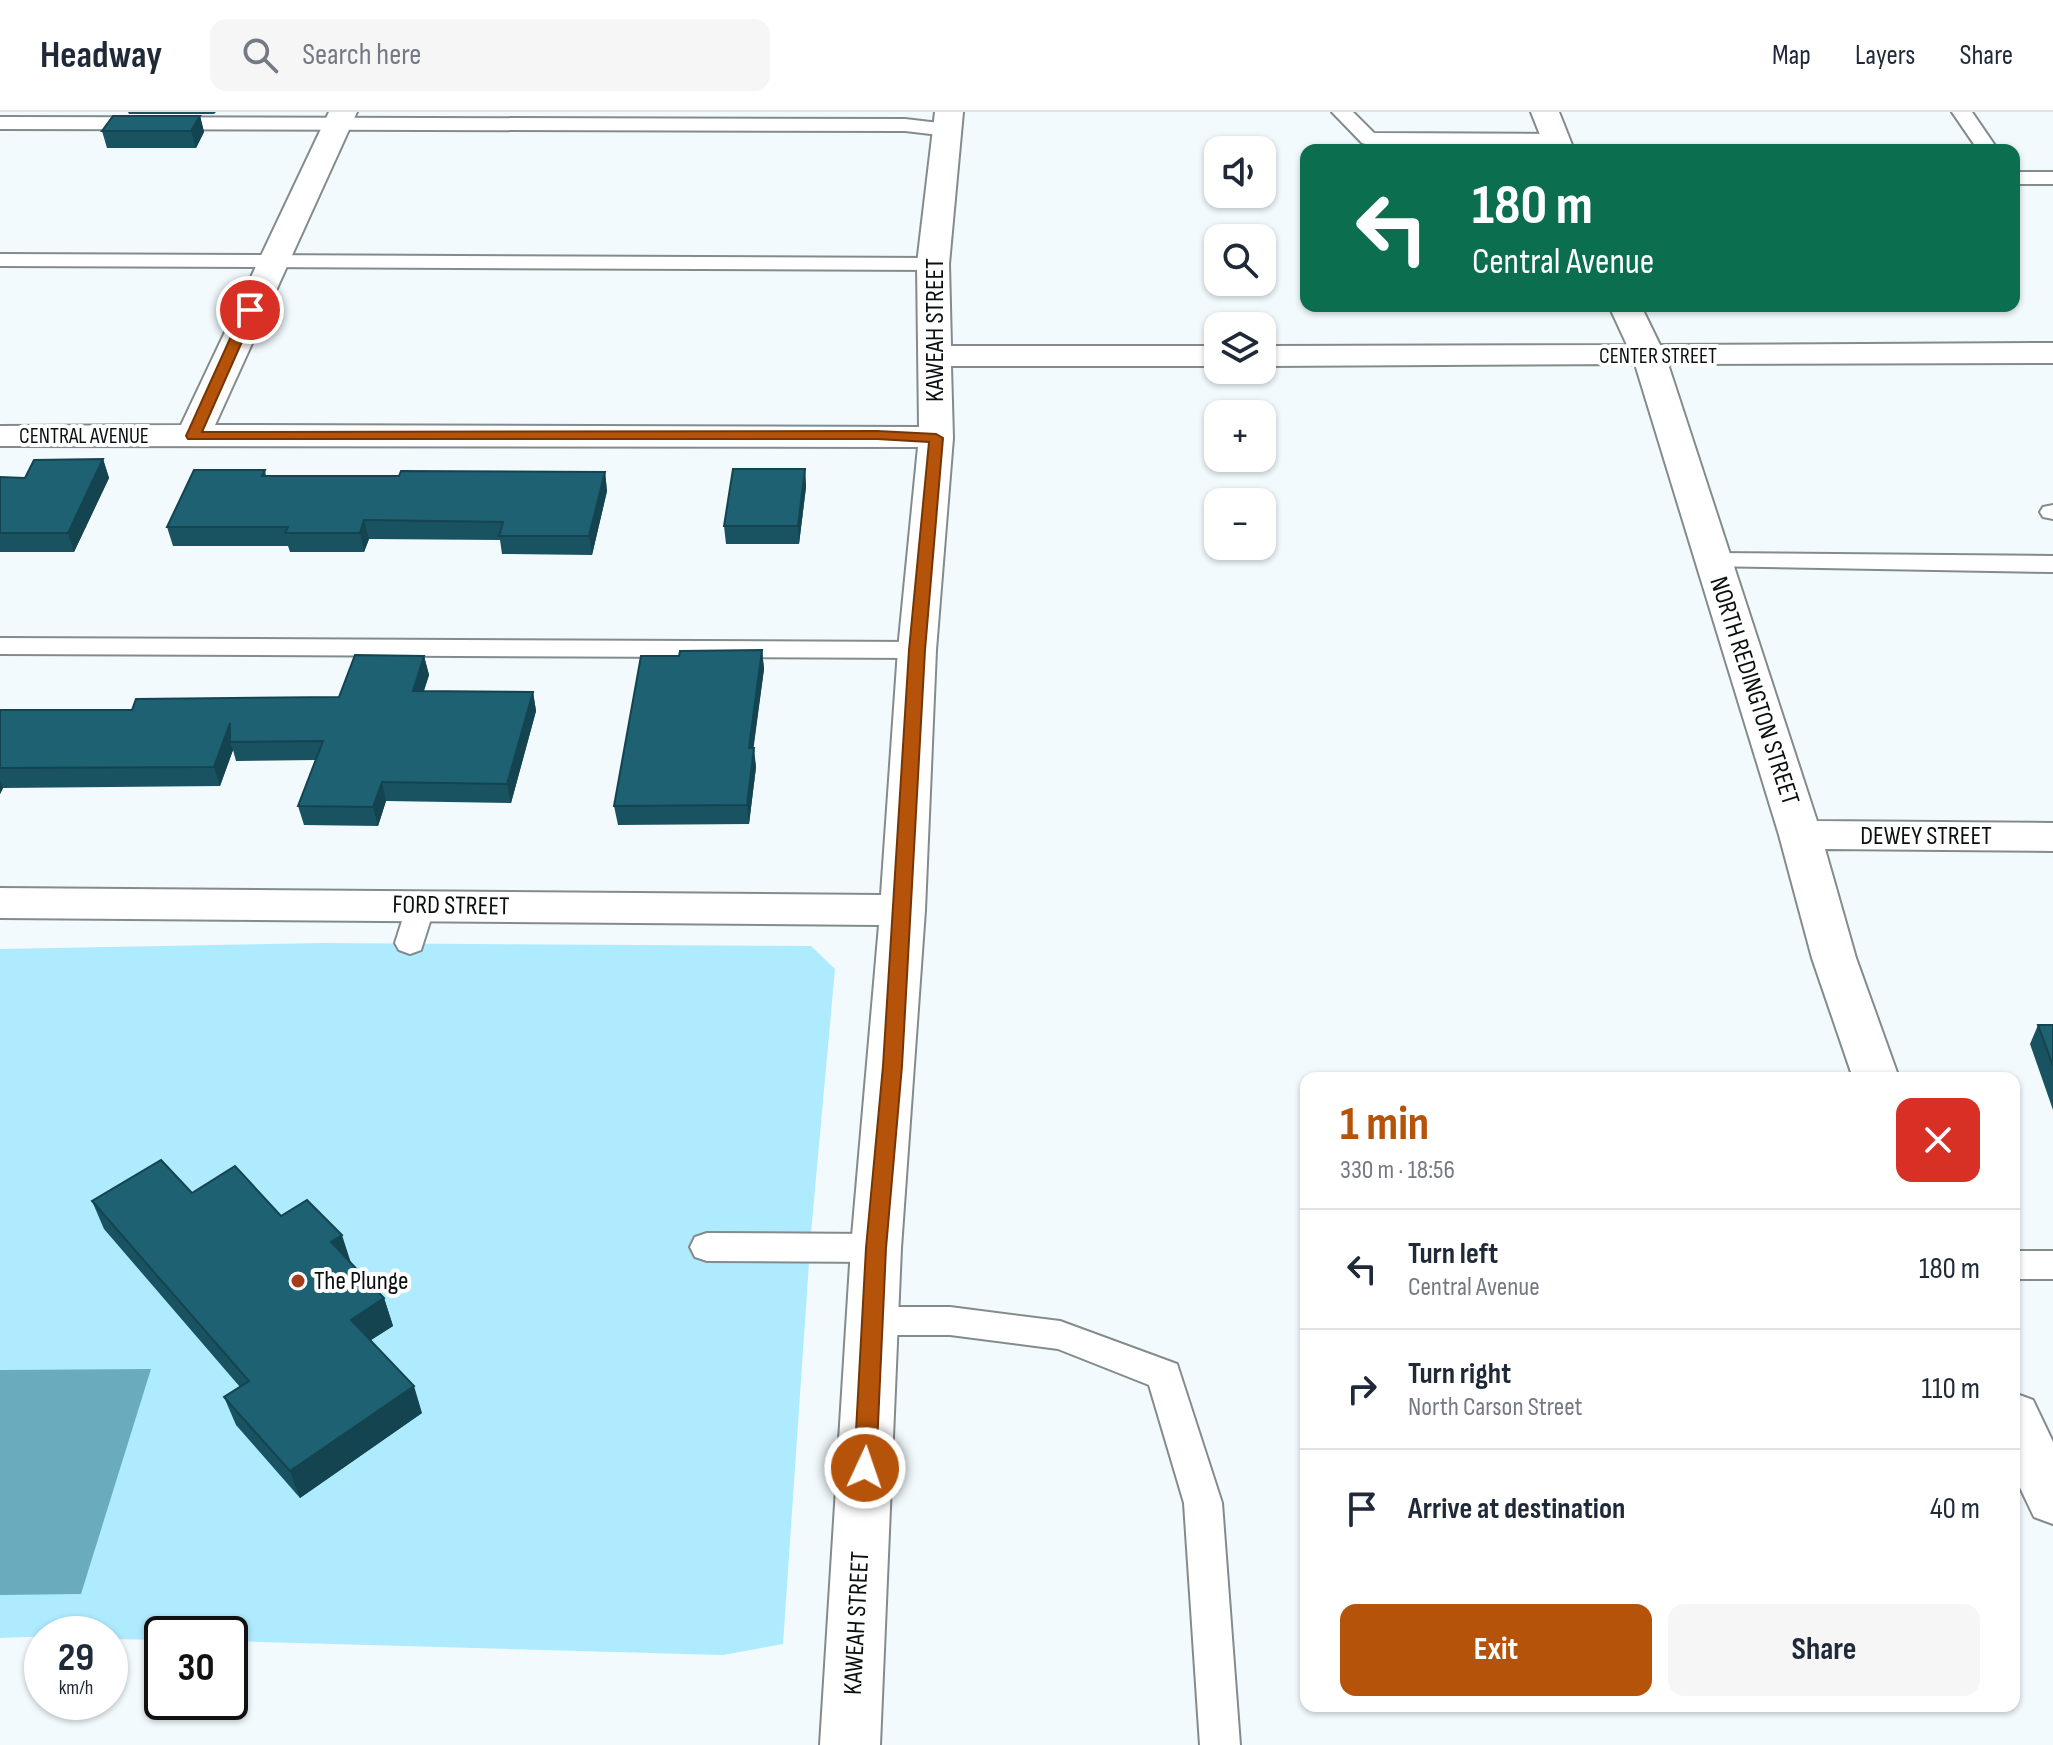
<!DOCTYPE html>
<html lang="en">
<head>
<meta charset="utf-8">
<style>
	body { margin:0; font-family:"Sofia Sans Condensed",sans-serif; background:#f6f6f7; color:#1f2937; height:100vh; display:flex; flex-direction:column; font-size:30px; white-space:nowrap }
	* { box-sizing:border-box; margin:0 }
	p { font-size:26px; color:#747a83 }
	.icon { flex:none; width:44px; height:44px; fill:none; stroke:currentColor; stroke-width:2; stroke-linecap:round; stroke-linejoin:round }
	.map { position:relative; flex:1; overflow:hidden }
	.side { position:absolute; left:1300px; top:960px; width:720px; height:640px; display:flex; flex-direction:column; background:#fff; border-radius:16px; box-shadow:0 2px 6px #0004 }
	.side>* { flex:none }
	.top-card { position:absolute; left:1300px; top:32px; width:720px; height:168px; border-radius:16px; box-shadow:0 2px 6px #0004; background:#0b6e4f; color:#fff; overflow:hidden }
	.buttons { position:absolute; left:1204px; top:24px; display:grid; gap:16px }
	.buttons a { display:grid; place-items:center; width:72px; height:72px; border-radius:16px; background:#fff; box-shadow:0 2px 6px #0004; font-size:40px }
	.speed { position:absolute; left:24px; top:1504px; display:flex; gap:16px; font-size:40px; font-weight:700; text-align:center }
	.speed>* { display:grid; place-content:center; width:104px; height:104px; border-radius:50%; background:#fff; box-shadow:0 2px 6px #0004; line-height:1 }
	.speed small { font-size:20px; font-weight:400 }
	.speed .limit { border:4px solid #111; border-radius:12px; background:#fff; color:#111 }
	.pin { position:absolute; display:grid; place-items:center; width:68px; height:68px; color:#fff; margin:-34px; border:4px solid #fff; border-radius:50%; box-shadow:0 2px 8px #0007 }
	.me { position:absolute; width:88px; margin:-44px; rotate:3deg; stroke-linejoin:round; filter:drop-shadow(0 0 6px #0008) }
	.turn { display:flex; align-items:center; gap:28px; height:168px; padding:0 40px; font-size:36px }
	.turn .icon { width:104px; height:104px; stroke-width:2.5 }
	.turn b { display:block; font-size:56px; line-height:68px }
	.round { display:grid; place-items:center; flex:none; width:84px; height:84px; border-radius:16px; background:#f6f6f7 }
	.headline { display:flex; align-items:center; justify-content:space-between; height:136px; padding:0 40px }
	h1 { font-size:48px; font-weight:700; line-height:60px; color:#b45309 }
	.action { display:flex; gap:16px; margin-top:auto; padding:16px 40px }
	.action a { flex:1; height:92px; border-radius:16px; background:#b45309; color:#fff; font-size:32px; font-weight:700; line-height:92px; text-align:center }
	.action a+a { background:#f6f6f7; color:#1f2937 }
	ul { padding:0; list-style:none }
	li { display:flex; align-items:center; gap:24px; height:120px; padding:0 40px; border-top:2px solid #e0e1e3 }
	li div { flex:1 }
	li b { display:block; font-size:30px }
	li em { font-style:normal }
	header { display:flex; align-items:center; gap:48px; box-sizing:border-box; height:112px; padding:0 40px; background:#fff; border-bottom:2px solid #e0e1e3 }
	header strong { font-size:38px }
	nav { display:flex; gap:44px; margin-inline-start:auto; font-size:28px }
	.search { width:560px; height:72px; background:#f6f6f7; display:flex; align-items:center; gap:20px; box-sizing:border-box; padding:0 28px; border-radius:16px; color:#747a83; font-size:30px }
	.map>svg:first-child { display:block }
	.green { fill:#aeebfe }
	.water { fill:#6babbe }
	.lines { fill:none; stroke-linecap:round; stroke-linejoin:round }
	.service-casing { stroke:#838b8d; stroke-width:4 }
	.minor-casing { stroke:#838b8d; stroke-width:4 }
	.service { fill:#fff; fill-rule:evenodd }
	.minor { fill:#fff; fill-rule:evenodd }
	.wall { fill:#195362 }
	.shaded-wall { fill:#144450 }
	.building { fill:#1d6172; stroke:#144450; stroke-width:2 }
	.route { fill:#b45309; stroke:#753606; stroke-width:2 }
	.poi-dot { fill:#a43d19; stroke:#fff; stroke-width:3 }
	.labels { text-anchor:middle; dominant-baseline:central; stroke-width:8; stroke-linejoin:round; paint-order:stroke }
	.far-street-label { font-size:22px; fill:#0c0f10; stroke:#fff }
	.street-label { font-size:26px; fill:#0c0f10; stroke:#fff }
	.poi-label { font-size:26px; fill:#0c0f10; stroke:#fff; text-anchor:start }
</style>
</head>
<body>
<header>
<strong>Headway</strong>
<div class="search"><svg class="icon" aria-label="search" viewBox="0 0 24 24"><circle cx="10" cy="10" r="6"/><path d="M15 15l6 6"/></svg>Search here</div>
<nav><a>Map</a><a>Layers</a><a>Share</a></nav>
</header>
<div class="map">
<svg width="2053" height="1633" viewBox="0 0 2053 1633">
	<rect width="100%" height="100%" fill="#f2fafd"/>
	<path class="green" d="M324 831 811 834 835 857 811 1121 783 1532 723 1543 230 1529V1522H162V1528L110 1527V1522L0 1526V837Z"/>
	<path class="water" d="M151 1257 81 1482 0 1483V1258Z"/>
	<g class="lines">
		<defs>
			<path id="service" d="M1332 0H1353L1374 21 1556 22 1566 28 1556 34 1369 33 1362 31Z
				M1952 0H1972L1998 38H1978Z
				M0 5 905 7 948 12 958 18 948 24 905 19 0 17Z
				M2014 60H2053V72H2014Z
				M0 142 933 146 944 152 933 158 0 154Z
				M2053 393V407L2043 405 2040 400 2043 395Z
				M1713 441 2053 444V460L1704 454 1700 449 1704 444Z
				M0 526 917 530 926 532 930 538 926 544 917 546 0 542Z
				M420 784 431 787 435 794 421 838 410 842 399 838 395 831 409 787Z
				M707 1121 876 1122 888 1126 893 1136 888 1146 876 1150 707 1149 695 1145 690 1135 695 1125Z
				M2014 1139H2053V1167H2014Z
				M873 1195H950L1060 1209 1177 1252 1222 1391 1240 1633H1200L1184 1391 1149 1273 1058 1237 950 1223H873L861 1219 855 1209 861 1199Z"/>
			<path id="minor" d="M329 0H357L215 313 919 315 917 152 935 0H963L949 152 951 234H1218V254H951L953 326 936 538 925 798 901 1136 880 1633H820L851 1136 879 813 0 806V776L881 783 898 538 918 335 0 334V314L181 313Z
				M1531 0H1559L1574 38H1546Z
				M1609 194H1641L1660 233 2053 231V251L1668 252 1817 709 2053 711V739L1825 737 1856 846 1899 966H1853L1812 846 1779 723 1635 252 1262 254V234L1627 233Z
				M2014 1281 2033 1288 2053 1330V1412L2034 1405 2014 1363Z"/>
		</defs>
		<use href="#service" class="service-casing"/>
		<use href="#minor" class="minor-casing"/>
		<use href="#service" class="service"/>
		<use href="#minor" class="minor"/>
	</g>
	<path class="wall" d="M128 0H216L214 2H129Z
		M200 4 204 20 196 36H107L102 19Z
		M103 347 109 366 74 440H0V365L25 366Z
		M805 357 806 375 799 432H726L724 414Z
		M265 358 266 364H399L605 360 607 379 592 443 502 442 500 428 369 427 364 440H290L288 434H173L167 415Z
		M762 538 764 557 753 636 756 655 749 712 618 713 614 694 679 544Z
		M424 544 429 563 424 579 533 580 536 599 511 691 386 689 378 714 304 713 298 694 316 648 236 649 233 638 220 674 3 676 0 682V598H132L339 585Z
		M2038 913H2053V998L2030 932Z
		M192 1081 281 1104 351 1151 384 1186 393 1214 371 1228 422 1301 300 1386 236 1313 224 1285 240 1275 104 1117 92 1089Z"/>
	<path class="shaded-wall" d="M200 4 204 20 196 36 191 19Z
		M103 347 109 366 74 440 68 421Z
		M805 357 806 375 799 432 798 414Z
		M605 360 607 379 592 443 589 424Z
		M364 408 369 427 364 440 360 421Z
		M762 538 764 557 751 655 749 636Z
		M424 544 429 563 417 598 413 579Z
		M533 580 536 599 511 691 507 672Z
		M230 611V630L233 638 220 674 214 655Z
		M754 636 756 655 749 712 747 693Z
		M0 668 3 676 0 682Z
		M382 670 386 689 378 714 373 695Z
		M342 1123 351 1151 331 1130Z
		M384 1186 393 1214 360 1235 351 1208Z
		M414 1274 422 1301 300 1386 290 1359Z"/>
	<path class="building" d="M113 4H200L191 19H102Z
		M103 347 68 421H0V365L25 366 34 348Z
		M733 357H805L798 414H724Z
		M194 358H265L262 364H399L401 359 605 360 589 424H499L503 410 364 408 360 421H285L288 415H167Z
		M762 538 749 636H754L747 693 614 694 641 544H679L680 539Z
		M355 543 424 544 413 579 533 580 507 672 382 670 373 695 298 694 323 629 230 630V611L214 655 0 656V598H132L136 587 339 585Z
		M2038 913H2053V954Z
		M161 1048 192 1081 235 1054 281 1104 307 1088 342 1123 331 1130 384 1186 351 1208 414 1274 290 1359 224 1285 249 1269 92 1089Z"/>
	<path class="route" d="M250 194 256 198 202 320 877 319 936 322 943 326 925 538 902 954 886 1136 876 1356 873 1363 865 1366 857 1363 854 1356 866 1136 883 954 909 538 929 330 877 327H188L186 324 243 198Z"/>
	<circle class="poi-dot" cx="298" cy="1169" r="8"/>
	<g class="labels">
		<g class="far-street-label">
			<text x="1658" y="244">CENTER STREET</text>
			<text x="84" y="324">CENTRAL AVENUE</text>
		</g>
		<g class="street-label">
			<text transform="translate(935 218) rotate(-90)">KAWEAH STREET</text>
			<text transform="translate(1754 579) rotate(72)">NORTH REDINGTON STREET</text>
			<text x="1926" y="724">DEWEY STREET</text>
			<text transform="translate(451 794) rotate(1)">FORD STREET</text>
			<text transform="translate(857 1511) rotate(-87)">KAWEAH STREET</text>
		</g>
		<g class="poi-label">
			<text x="314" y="1169">The Plunge</text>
		</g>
	</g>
</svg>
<div class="buttons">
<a><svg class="icon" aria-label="sound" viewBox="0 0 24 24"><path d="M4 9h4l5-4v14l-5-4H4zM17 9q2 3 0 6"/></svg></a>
<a><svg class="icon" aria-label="search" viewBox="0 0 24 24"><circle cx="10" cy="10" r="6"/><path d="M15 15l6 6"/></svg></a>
<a><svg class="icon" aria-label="layers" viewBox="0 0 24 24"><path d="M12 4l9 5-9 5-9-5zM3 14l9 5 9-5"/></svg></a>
<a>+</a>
<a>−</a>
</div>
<div class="speed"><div>29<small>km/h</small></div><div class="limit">30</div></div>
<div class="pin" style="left:250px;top:198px;background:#d93025"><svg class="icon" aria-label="arrive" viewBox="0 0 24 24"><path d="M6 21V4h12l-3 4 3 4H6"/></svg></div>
<svg class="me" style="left:865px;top:1356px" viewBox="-20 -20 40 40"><circle r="17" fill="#b45309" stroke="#fff" stroke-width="3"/><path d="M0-11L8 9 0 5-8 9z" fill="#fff"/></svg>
<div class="top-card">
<div class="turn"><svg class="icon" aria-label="left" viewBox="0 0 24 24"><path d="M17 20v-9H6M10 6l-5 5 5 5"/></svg><div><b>180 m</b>Central Avenue</div></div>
</div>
<section class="side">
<div class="headline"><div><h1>1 min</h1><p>330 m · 18:56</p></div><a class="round" style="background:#d93025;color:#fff"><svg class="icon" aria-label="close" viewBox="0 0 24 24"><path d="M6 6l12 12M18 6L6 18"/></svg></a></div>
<ul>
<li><svg class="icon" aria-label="left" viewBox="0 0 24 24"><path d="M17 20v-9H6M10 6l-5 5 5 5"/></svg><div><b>Turn left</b><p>Central Avenue</p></div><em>180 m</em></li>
<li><svg class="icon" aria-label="right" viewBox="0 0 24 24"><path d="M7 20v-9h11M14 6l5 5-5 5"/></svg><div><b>Turn right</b><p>North Carson Street</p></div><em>110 m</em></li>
<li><svg class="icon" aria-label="arrive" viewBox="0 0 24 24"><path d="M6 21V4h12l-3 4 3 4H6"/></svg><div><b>Arrive at destination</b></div><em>40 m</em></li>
</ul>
<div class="action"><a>Exit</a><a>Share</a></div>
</section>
</div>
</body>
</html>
